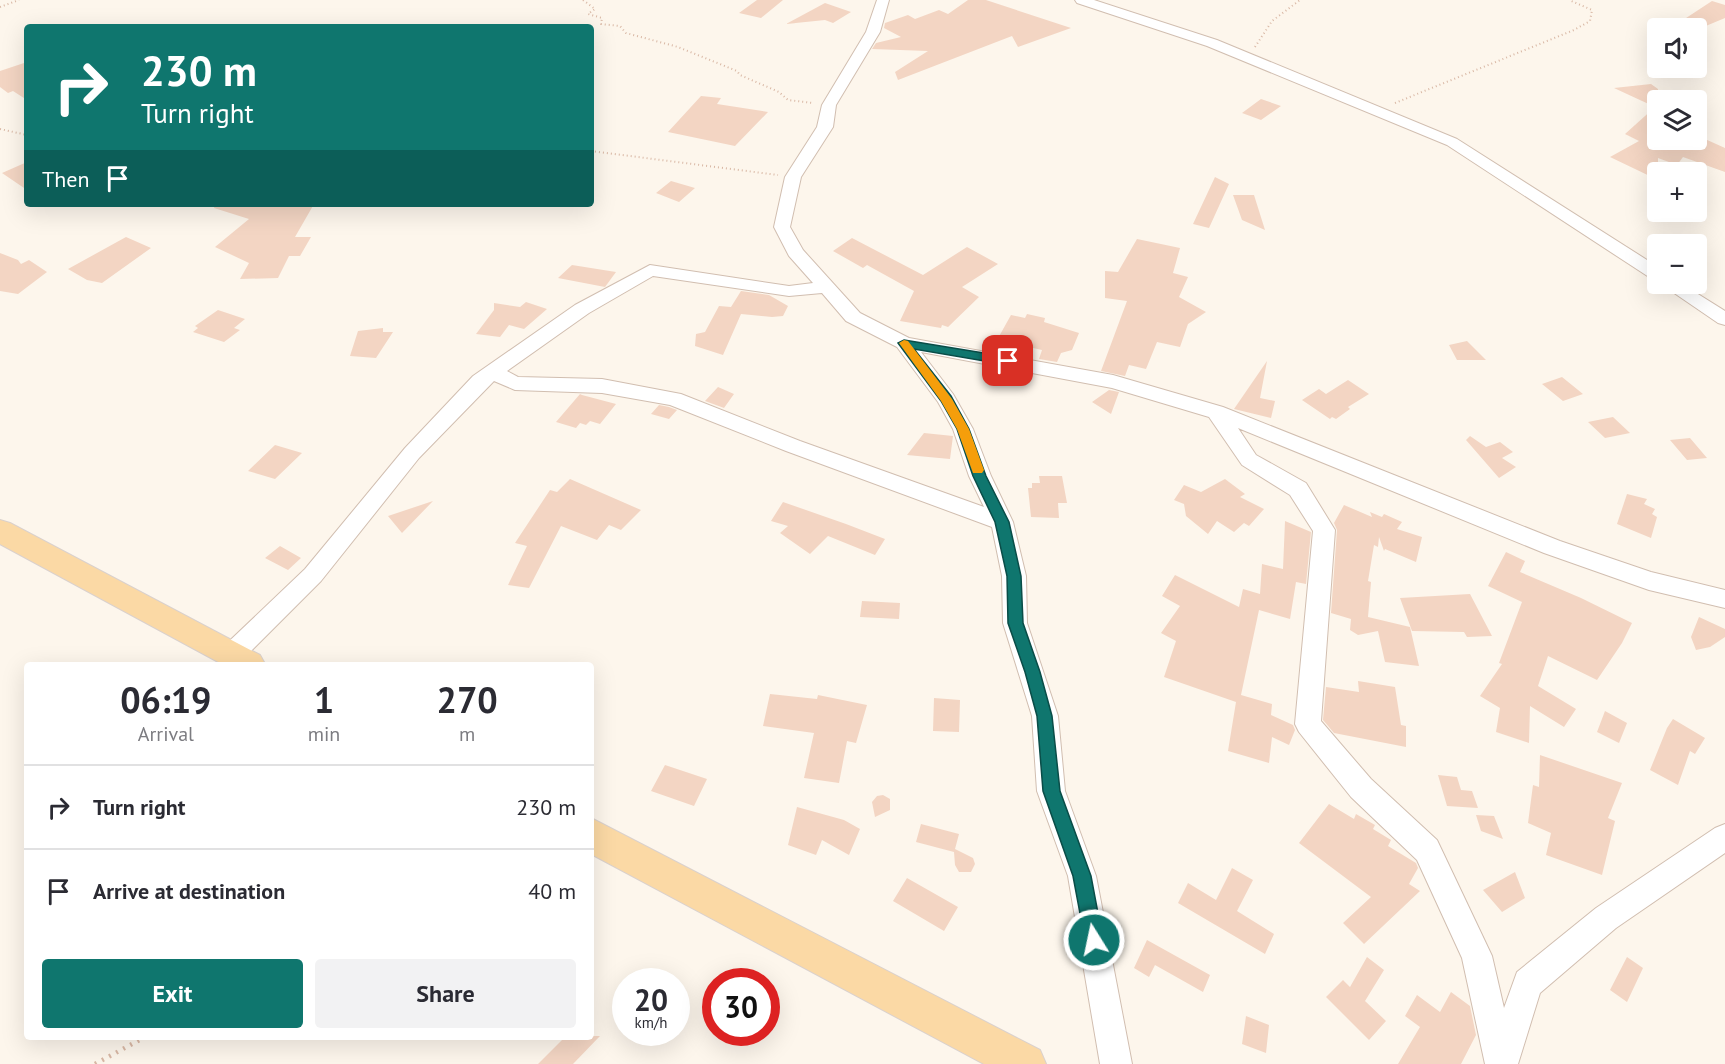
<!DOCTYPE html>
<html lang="en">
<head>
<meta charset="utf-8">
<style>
	body { margin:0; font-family:"PT Sans",sans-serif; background:#f2f2f3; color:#2b2b33; height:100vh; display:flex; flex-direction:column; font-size:22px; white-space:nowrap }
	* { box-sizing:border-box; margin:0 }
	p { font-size:20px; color:#7c7c81 }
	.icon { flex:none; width:33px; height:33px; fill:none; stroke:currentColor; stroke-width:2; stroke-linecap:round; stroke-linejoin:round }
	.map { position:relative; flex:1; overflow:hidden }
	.side { position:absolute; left:24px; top:662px; width:570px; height:378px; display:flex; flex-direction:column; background:#fff; border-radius:6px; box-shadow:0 6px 24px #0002 }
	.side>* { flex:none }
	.top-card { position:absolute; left:24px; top:24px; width:570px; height:183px; border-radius:6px; box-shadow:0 6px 24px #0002; background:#0f766e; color:#fff; overflow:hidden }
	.fabs { position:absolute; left:1647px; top:18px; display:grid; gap:12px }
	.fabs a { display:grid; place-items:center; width:60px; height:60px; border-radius:6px; background:#fff; box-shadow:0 6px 24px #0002; font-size:30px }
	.speed { position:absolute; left:612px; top:968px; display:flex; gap:12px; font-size:30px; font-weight:700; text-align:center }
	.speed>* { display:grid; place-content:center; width:78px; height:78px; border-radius:50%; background:#fff; box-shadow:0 6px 24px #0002; line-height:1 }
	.speed small { font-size:15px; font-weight:400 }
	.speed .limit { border:9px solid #d22; background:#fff; color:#111 }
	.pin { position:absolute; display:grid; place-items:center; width:51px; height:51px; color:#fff; margin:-26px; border-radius:12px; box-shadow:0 3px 9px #0006 }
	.me { position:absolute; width:66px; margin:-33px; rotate:350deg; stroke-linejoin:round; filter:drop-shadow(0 0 4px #0008) }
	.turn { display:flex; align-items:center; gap:21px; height:126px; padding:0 18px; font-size:27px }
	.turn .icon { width:78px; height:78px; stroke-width:2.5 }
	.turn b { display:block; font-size:42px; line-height:51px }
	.then { display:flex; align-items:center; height:57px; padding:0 18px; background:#0003; gap:12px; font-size:22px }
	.eta { display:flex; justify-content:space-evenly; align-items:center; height:102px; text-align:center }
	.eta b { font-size:36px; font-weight:800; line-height:42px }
	.cta { display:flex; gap:12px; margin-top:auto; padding:12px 18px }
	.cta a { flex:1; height:69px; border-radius:6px; background:#0f766e; color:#fff; font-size:24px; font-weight:800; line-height:69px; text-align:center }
	.cta a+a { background:#f2f2f3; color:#2b2b33 }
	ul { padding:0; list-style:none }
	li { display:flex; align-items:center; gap:18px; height:84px; padding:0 18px; border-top:2px solid #e1e1e2 }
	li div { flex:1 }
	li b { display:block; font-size:22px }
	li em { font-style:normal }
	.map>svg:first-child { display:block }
	.building { fill:#f3d5c3 }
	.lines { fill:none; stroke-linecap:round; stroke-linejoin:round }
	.minor-casing { stroke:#d1beb0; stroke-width:2 }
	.major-casing { stroke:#dad1cd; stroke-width:2 }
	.path-far1 { stroke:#d9b8a5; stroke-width:2; stroke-dasharray:1 3; stroke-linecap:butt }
	.path { stroke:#d9b8a5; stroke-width:4.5; stroke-dasharray:2 6; stroke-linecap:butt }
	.minor { fill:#fff; fill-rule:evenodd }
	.major { fill:#fbd9a5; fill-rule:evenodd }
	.route { fill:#0f766e; stroke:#0a4d48; stroke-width:1.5 }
	.slow { fill:#f59e0b }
</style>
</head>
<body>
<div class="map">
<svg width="1725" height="1064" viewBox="0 0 1725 1064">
	<rect width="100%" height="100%" fill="#fdf6ec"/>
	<path class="building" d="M757 0H783L761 18 739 13Z
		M968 0H986L1071 28 1018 47 1012 36 898 80 895 72 928 51 872 49 876 43 901 37 884 28 885 23 908 15 915 19 939 10 948 14Z
		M1712 1 1725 5V18L1701 28 1683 20Z
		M825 3 851 12 833 23 825 20 786 24Z
		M27 62V100L13 91 8 93 0 87V71Z
		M1651 84 1658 89V145L1681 140 1692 146 1705 139 1725 148V172L1683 157 1677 165 1658 158V180L1610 157 1639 141 1625 134 1655 107 1614 88Z
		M701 96 721 98 717 104 768 112 735 146 668 132Z
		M1261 99 1281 106 1261 120 1242 113Z
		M27 162V190L2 173Z
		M1215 177 1229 184 1209 228 1193 224Z
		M671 181 695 188 679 202 656 193Z
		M1233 195H1254L1265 230 1242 220Z
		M215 204H314L295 237H311L300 256H289L278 278 240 279 249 263 215 247 249 219 214 208Z
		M126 237 151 248 102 283 87 280 68 269Z
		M852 238 923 275 967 247 998 264 962 287 979 297 948 327 942 325 941 328 900 321 914 291 867 265 863 268 833 251Z
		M1137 239 1180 248 1173 273 1188 277 1179 297 1206 312 1188 324 1180 347 1157 342 1146 369 1129 365 1125 376 1101 371 1127 301 1105 298V271L1118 272Z
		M0 253 18 260 21 264 29 260 47 272 18 294 0 291Z
		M572 265 616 272 605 287 558 278Z
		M741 291 769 295 788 306 783 316 772 317 741 314 723 355 695 346 696 334 705 332 719 306 731 307Z
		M526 302 547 309 524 329 509 325 500 337 476 334 494 310V303L520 307Z
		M218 310 245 319 234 328 240 330 224 342 193 332 198 328 195 326Z
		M1027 314 1045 318 1044 322 1079 333 1072 350 1061 353 1057 362 1039 359 1042 350 997 340 1011 315 1025 318Z
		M383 328V332H393L376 358 350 356 358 331Z
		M1467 341 1486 360H1457L1449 345Z
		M1267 361 1260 398 1275 401 1271 418 1234 409Z
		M1562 377 1583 394 1563 401 1542 384Z
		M1348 380 1369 394 1348 407 1350 409 1336 419 1332 417 1330 419 1302 400 1319 389 1326 394Z
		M718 387 734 394 724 408 705 401Z
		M1109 390 1119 392 1111 414 1092 402Z
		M580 394 582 395 616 404 600 424 590 421 586 425 580 423 576 428 556 422Z
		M659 405 669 407 677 410 669 419 651 414Z
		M1613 417 1630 433 1605 438 1588 422Z
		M924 433 953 436 950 459 907 455Z
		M1470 436 1486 447 1500 442 1513 452 1502 458 1516 467 1499 478 1466 440Z
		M1690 438 1707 458 1687 460 1670 440Z
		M275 445 302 453 275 479 248 471Z
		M1039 476H1062L1067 503H1058L1059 518 1031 517 1028 488H1032V483H1040Z
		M570 479 641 510 621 530 609 525 597 540 561 526 529 588 508 585 527 546 515 543 550 490 557 492Z
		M1225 479 1245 494 1240 497 1264 509 1249 526 1244 523 1234 532 1217 521 1208 534 1186 516 1184 504 1174 500 1184 485 1201 492Z
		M1627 494 1647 499 1644 504 1655 509 1652 514 1657 517 1651 538 1617 524Z
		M433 501 402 533 388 516Z
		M783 502 846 524 885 539 875 555 828 536 810 554 780 533 788 526 771 521Z
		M1344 505 1372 517 1370 512 1382 517 1384 514 1402 522 1397 529 1422 537 1416 562 1385 549 1384 551 1379 537 1378 547 1374 545 1368 581 1371 582 1368 617 1410 627 1419 666 1385 662 1378 631 1358 635 1350 630 1351 619 1331 613 1337 530 1334 523Z
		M1285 521 1311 532 1306 584 1296 582 1290 619 1259 610 1241 695 1272 704 1271 715 1293 725 1295 730 1289 745 1272 737 1269 763 1228 751 1236 702 1164 677 1176 641 1161 633 1180 606 1162 596 1175 575 1239 607 1243 589 1260 594 1262 564 1283 569Z
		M280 546 301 558 288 570 265 558Z
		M1506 552 1525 561 1520 572 1581 598 1632 623 1622 643 1597 680 1548 656 1538 686 1576 709 1564 727 1530 706 1529 743 1496 732 1500 708 1480 696 1502 664 1499 663 1522 602 1488 586Z
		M1470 594 1492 636 1467 637 1464 632 1412 631 1400 598Z
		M862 601 900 603 899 619 860 617Z
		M1699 617 1725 629V637L1710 647 1696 650 1691 637Z
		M1358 681 1395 687 1401 725 1406 726V747L1334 733 1323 720 1326 687 1359 692Z
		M770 694 817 699 818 695 867 705 856 743 847 741 839 783 804 778 814 733 763 726Z
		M934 698 960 700 959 732 933 731Z
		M1605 711 1627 723 1619 743 1597 732Z
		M1673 719 1705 738 1695 754 1690 751 1678 785 1650 770 1667 728Z
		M1540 755 1622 783 1608 818 1615 821 1602 875 1546 855 1551 833 1528 823 1533 785 1539 787Z
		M665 765 707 779 694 806 651 791Z
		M1438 775 1457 777 1461 790 1472 791 1478 808 1447 806Z
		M883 795 890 799V810L875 817 872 802 877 796Z
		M1329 804 1354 819 1356 814 1375 825 1373 829 1391 840 1388 846 1416 863 1418 868 1409 884 1420 891 1364 944 1343 923 1371 897 1299 843Z
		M797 807 844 820 860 829 849 855 822 840 816 855 788 845Z
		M1476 815 1494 816 1503 839 1481 831Z
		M921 824 959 834 955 849 973 858 975 864 971 872H959L955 865 954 852 916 842Z
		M1232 868 1253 880 1237 911 1274 934 1265 954 1178 903 1188 883 1216 900Z
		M1515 872 1525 898 1502 912 1483 890Z
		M907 878 958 907 944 931 893 901Z
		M1147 940 1210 975 1203 992 1155 965 1149 977 1134 968Z
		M1367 957 1384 970 1365 1001 1386 1021 1369 1040 1326 997 1343 980 1350 987Z
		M1627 957 1643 968 1627 1002 1610 990Z
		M1451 992 1470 1006 1476 1035 1461 1064H1398L1420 1027 1405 1016 1417 995 1440 1012Z
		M1246 1016 1269 1025 1266 1053 1242 1044Z
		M566 1036H600L573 1064H538Z"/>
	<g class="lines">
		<defs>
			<path id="minor" d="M877 0H889L880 32 836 105 833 127 801 177 790 227 803 250 860 313 909 338 1113 375 1223 407 1560 541 1651 572 1725 590V608L1649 590 1544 553 1238 428 1256 455 1306 483 1335 530 1321 721 1371 779 1437 840 1492 956 1504 1008 1517 972 1596 908 1715 828 1725 824V853L1616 928 1540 993 1518 1064H1485L1462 958 1417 860 1351 797 1299 732 1295 724 1313 531 1290 495 1242 465 1209 417 1112 388 921 352 953 394 973 429 991 476 1013 522 1026 576 1027 623 1058 716 1065 791 1096 876 1132 1064H1100L1068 876 1037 791 1032 716 1003 623 1002 576 992 527 786 451 670 405 602 393 515 390 494 381 419 458 321 581 240 662 233 664 222 662 219 655 222 648 305 569 405 448 473 376 575 305 650 265 789 286 813 283 789 256 774 227 785 177 817 127 822 105 866 32ZM653 276 789 296 822 293 846 321 897 347 938 402 953 429 969 476 984 507 800 441 681 394 602 379 518 377 507 371 589 313Z
				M1075 0H1094L1217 40 1457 139 1658 267V280L1652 279 1447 145 1207 46 1077 3Z
				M1661 284H1682L1725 311V325L1718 323Z"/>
			<path id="major" d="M0 520 10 523 260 655 265 664H222L0 544Z
				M591 818 1040 1050 1046 1064H984L591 854Z"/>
		</defs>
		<use href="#minor" class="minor-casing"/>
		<use href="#major" class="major-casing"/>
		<path class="path-far1" d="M583 0 595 9 588 14 602 18 601 24 620 26 626 33 678 47 737 71 740 75 779 92 788 100 813 103
			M0 7 19 0
			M1255 47 1272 21 1300 0
			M1395 103 1574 30 1590 21 1592 10 1569 0
			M0 129 27 135
			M591 151 778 175"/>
		<path class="path" d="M95 1064 147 1036"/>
		<use href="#minor" class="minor"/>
		<use href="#major" class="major"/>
	</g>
	<path class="route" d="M904 340 1008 357 1014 361 1008 365 914 349 951 396 969 429 986 476 1009 522 1021 576 1023 623 1040 672 1052 716 1060 791 1091 876 1103 940 1100 947 1094 949 1087 947 1085 940 1073 876 1043 791 1037 716 1025 672 1008 623 1007 576 995 522 973 476 957 429 941 401 898 343Z"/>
	<path class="slow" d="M904 340 908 341 952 399 969 429 984 470 982 473H973L957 429 941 401 899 343Z"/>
</svg>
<div class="fabs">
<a><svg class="icon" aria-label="sound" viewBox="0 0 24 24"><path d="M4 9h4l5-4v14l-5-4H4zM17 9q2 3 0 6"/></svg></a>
<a><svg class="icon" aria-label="layers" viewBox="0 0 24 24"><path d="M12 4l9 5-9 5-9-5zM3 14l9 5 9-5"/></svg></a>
<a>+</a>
<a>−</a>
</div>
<div class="speed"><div>20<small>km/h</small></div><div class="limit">30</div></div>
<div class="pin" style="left:1008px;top:361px;background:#d93025"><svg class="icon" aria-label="arrive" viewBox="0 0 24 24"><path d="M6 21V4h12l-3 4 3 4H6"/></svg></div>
<svg class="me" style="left:1094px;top:940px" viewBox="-20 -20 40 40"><circle r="17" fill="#0f766e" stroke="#fff" stroke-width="3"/><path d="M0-11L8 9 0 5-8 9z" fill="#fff"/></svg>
<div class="top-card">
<div class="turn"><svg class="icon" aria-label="right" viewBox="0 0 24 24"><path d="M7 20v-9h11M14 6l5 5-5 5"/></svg><div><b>230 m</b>Turn right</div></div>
<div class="then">Then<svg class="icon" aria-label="arrive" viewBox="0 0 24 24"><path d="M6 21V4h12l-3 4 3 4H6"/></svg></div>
</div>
<section class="side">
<div class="eta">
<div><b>06:19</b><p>Arrival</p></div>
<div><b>1</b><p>min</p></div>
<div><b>270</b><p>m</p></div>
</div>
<ul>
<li><svg class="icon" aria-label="right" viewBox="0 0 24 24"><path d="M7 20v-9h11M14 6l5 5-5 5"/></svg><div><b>Turn right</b></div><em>230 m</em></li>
<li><svg class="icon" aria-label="arrive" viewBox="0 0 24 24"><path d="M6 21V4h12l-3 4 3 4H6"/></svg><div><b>Arrive at destination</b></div><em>40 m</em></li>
</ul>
<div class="cta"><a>Exit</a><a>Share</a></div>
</section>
</div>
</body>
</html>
